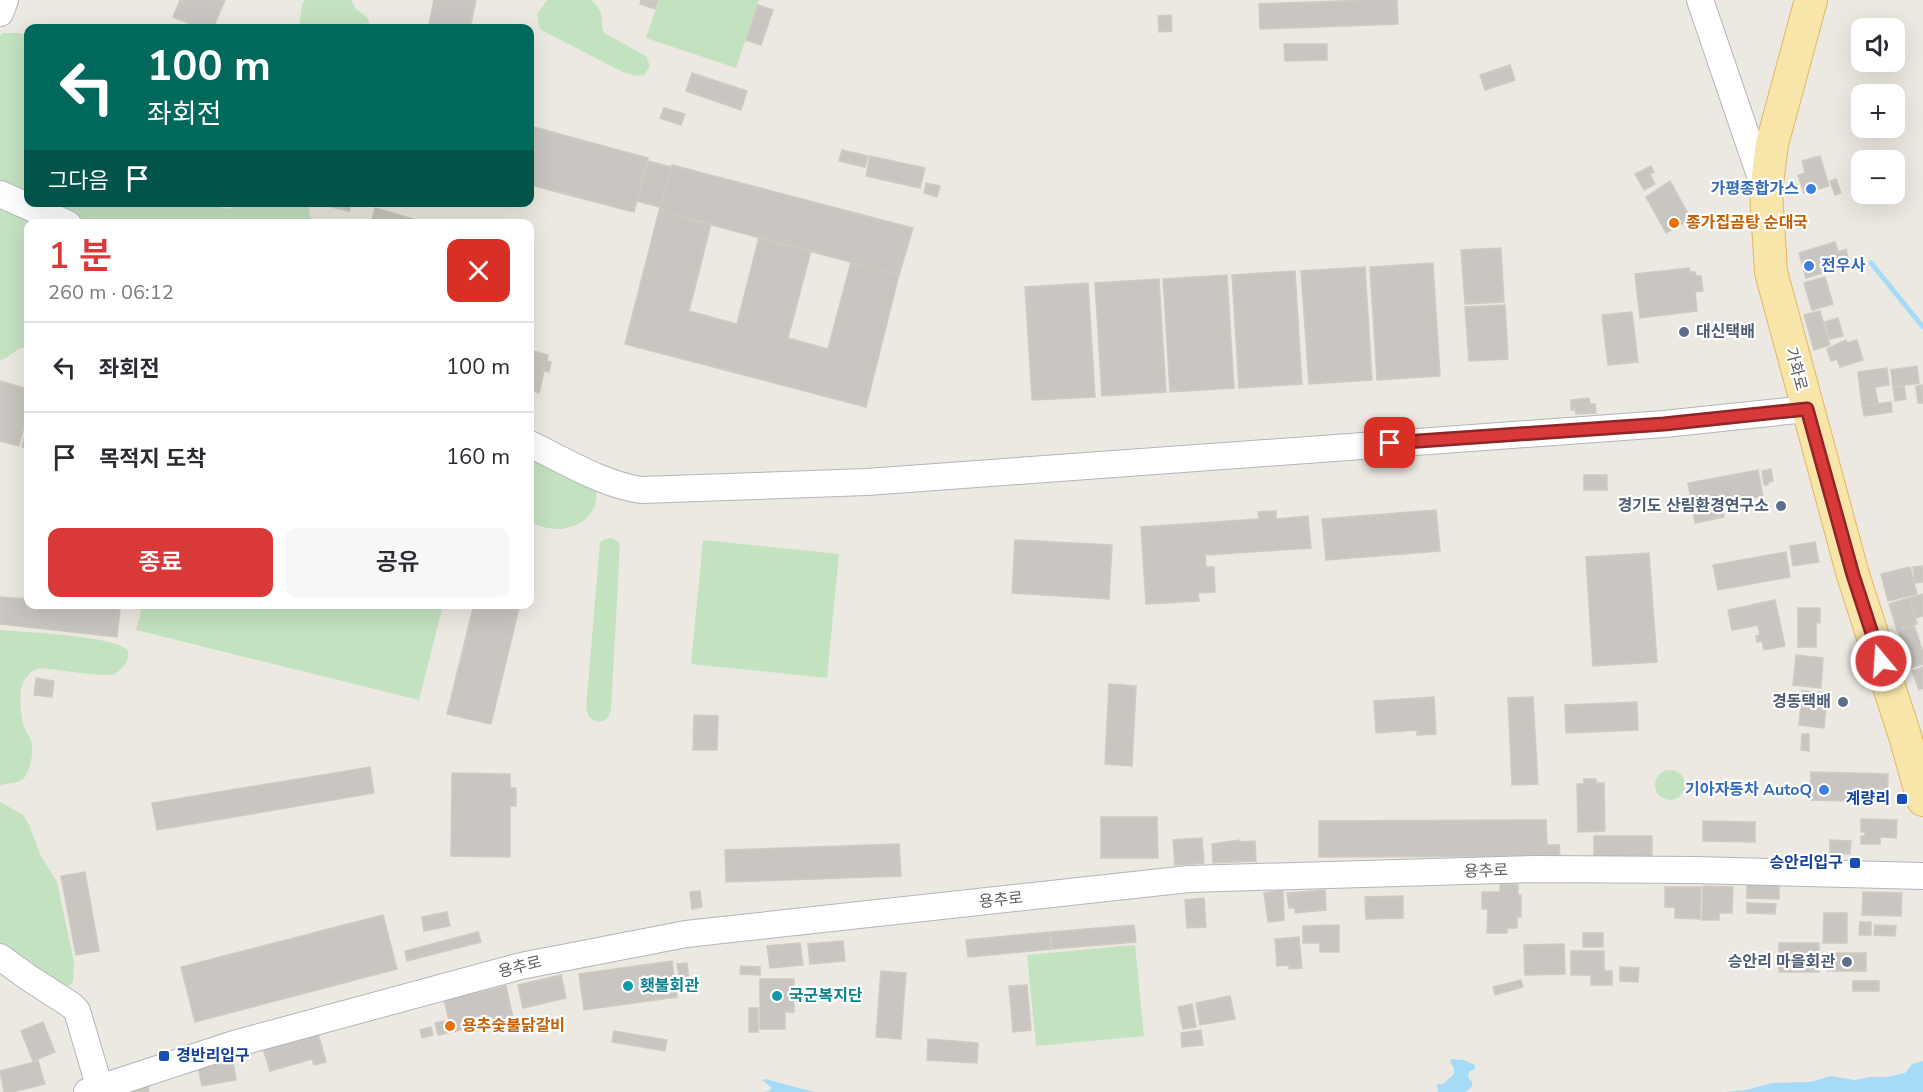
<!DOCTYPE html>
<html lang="ko">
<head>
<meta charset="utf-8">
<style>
	body { margin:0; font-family:"Nunito Sans","Noto Sans KR",sans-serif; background:#f7f7f7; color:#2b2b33; height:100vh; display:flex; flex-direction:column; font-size:22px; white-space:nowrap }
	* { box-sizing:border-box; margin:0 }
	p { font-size:20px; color:#7c7c81 }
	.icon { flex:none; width:33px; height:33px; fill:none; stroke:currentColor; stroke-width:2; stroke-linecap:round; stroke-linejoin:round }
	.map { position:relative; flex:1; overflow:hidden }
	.sheet { position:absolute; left:24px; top:219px; width:510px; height:390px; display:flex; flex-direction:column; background:#fff; border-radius:12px; box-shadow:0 6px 24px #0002 }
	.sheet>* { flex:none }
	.top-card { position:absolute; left:24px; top:24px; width:510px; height:183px; border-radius:12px; box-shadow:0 6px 24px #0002; background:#00695c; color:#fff; overflow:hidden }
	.tools { position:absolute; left:1851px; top:18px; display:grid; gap:12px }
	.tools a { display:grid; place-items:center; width:54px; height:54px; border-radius:12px; background:#fff; box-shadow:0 6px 24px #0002; font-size:30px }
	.pin { position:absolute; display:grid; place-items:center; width:51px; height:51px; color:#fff; margin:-26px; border-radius:12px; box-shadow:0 3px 9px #0006 }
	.me { position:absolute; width:66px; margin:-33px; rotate:342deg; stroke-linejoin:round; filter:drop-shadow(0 0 4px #0008) }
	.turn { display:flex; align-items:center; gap:21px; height:126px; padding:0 24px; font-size:27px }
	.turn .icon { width:78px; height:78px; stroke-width:2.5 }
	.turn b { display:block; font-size:42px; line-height:51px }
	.then { display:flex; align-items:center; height:57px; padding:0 24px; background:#0003; gap:12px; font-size:22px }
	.round { display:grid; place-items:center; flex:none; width:63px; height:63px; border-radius:12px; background:#f7f7f7 }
	.summary { display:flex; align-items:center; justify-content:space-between; height:102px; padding:0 24px }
	h1 { font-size:36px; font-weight:600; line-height:45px; color:#da393a }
	.action { display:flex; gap:12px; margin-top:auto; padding:12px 24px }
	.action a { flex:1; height:69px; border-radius:12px; background:#da393a; color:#fff; font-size:24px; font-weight:600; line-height:69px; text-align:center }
	.action a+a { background:#f7f7f7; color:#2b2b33 }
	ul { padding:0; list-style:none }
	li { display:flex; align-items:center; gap:18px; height:90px; padding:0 24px; border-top:2px solid #e1e1e2 }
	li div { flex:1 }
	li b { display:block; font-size:22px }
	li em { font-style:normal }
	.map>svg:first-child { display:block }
	.green { fill:#c3e2c0 }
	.water { fill:#a6dbf8 }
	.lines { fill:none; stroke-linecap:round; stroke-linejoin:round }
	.stream { stroke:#a6dbf8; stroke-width:5 }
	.building { fill:#c9c5c0; stroke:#d0cac1; stroke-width:1.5 }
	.minor-casing { stroke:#b2b5b8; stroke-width:28 }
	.major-casing { stroke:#e5b561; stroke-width:34 }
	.minor { stroke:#fff; stroke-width:26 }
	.major { stroke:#f8e5aa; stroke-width:32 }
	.route-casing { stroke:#8e2526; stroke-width:15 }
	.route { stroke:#da393a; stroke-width:10 }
	.shop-dot { fill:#3f7fe0; stroke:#fff; stroke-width:2 }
	.food-dot { fill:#e8710a; stroke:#fff; stroke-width:2 }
	.service-dot { fill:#5c6f8a; stroke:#fff; stroke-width:2 }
	.transit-dot { fill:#1a4fb4; stroke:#fff; stroke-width:2 }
	.culture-dot { fill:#0f9aa8; stroke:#fff; stroke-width:2 }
	.labels { text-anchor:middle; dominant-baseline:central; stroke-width:4.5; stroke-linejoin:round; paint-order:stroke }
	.shop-label { font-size:16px; font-weight:bold; fill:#366cbe; stroke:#fff; text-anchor:end }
	.food-label { font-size:16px; font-weight:bold; fill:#c56008; stroke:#fff; text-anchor:start }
	.service-label { font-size:16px; font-weight:bold; fill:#4e5e75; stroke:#fff; text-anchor:end }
	.street-label { font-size:16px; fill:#5a5e61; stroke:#fff }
	.transit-label { font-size:16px; font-weight:bold; fill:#164399; stroke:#fff; text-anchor:end }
	.culture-label { font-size:16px; font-weight:bold; fill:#0d838f; stroke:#fff; text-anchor:start }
</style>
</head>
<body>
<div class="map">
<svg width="1923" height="1092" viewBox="0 0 1923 1092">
	<rect width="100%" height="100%" fill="#ece9e2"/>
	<path class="green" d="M305 0H351L356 9 368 18 370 28H299L302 4Z
		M547 0H592C607 17 599 17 604 33L646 56 650 66 644 75 636 76 623 72 543 31 539 27 537 14Z
		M659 0H759L736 68 646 38Z
		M3 33H20L28 35V106L24 117 28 127V200L0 188V36Z
		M0 200 56 223 28 224V347C16 346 11 358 0 360Z
		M209 202 214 206 229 209 233 207 234 203H310L309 213 314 223H81L35 203Z
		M530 450 594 483C603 508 586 525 562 529 551 530 540 526 530 523Z
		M611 538 618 541 620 544 611 709C608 723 599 725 589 717L586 708 600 543 603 540Z
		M703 540 839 554 827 678 691 664Z
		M143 604H443V605L419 700 136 630Z
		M0 630C23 632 112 636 126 649 129 652 128 654 128 658 126 665 120 671 113 675L88 674 41 668C16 674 19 702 23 723 24 729 28 734 31 740 34 750 31 768 25 777 19 785 8 781 0 786Z
		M1655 785a15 15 0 1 1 30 0a15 15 0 1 1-30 0Z
		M0 802 23 815 29 825 41 856 57 882 74 962 73 982 69 986 64 985 43 972 23 967 0 951Z
		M1135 945 1144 1036 1036 1046 1027 955Z"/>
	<path class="water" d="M1451 1059 1464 1060 1475 1065V1069L1469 1072 1468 1077 1472 1082V1087L1465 1092H1438L1437 1084H1443L1454 1074V1068L1450 1062Z
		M1923 1061V1092H1724L1746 1090 1772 1083 1810 1082 1831 1076 1855 1080 1870 1077H1887L1905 1073 1912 1064Z
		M765 1079 814 1092H763L770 1091 771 1087 762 1080Z"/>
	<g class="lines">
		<path class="stream" d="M1871 263 1923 327"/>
	</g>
	<path class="building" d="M180 0H225L213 28H201L173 17Z
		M434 0H476L470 28H453L429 24Z
		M641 0H658L655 9 640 4Z
		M1367 0H1397L1398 24 1260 29 1259 4Z
		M758 5 773 10 761 45 746 40Z
		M1171 15 1172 31 1159 32 1158 16Z
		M1284 44H1327V60L1285 61Z
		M1510 65 1515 80 1485 90 1480 75Z
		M692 73 747 91 741 110 686 91Z
		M664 108 685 114 681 125 660 118Z
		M530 126 648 158 634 212 530 185Z
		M842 150 868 156 865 167 839 161Z
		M870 156 925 168 920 188 866 176Z
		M1820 156 1829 186 1804 193 1798 175 1805 173 1802 161Z
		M648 161 671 167 660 207 637 201Z
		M672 165 913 228 899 275 659 211Z
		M1651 166 1654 172 1650 174 1655 184 1644 190 1635 174Z
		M1836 179 1841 193 1835 195 1830 181Z
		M1670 181 1691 219 1666 233 1646 197Z
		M926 183 940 186 937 197 924 193Z
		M324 202H352L349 211 323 205Z
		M375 208 417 220V224H371Z
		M659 211 711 224 689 311 737 324 759 237 811 251 788 338 828 349 851 262 899 275 866 407 625 344Z
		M1835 242 1838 252 1846 249 1850 265 1806 278 1799 253Z
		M1501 248 1504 302 1465 304 1461 250Z
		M1433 263 1440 376 1377 380 1370 267Z
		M1365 267 1372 380 1309 384 1301 271Z
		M1689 268 1690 272H1695L1696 276H1701L1703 291 1695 292 1697 311 1640 318 1635 274Z
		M1295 271 1302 384 1239 388 1232 275Z
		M1227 275 1234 388 1170 392 1163 279Z
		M1825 277 1833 304 1812 310 1804 283Z
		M1159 279 1166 392 1102 396 1095 283Z
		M1088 283 1095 397 1032 400 1025 287Z
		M1505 305 1508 359 1469 361 1465 307Z
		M1820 311 1830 345 1814 350 1804 315Z
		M1632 312 1638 362 1608 365 1602 315Z
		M1838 318 1843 336 1830 339 1825 322Z
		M1846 340 1847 343 1857 340 1863 360 1840 367 1837 359 1831 361 1827 349Z
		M530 350 548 355 547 361 551 362 549 372 544 371 539 393 530 390Z
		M1917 366 1919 383 1893 387 1891 370Z
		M1887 368 1889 385 1875 387 1878 404 1862 406 1858 372Z
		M0 381 28 389V411L19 446 0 441Z
		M1923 385V403H1918L1916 386Z
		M1904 386 1906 399 1895 401 1893 388Z
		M1589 398 1590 404H1595L1596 413 1576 414 1575 410H1571V400Z
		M1891 402 1892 412 1864 416 1862 406Z
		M28 423V449L22 447Z
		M1771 469 1773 481 1768 482V485H1764L1762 471Z
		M1758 470 1763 496 1722 504 1724 517 1695 523 1688 483Z
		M1584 475H1607V490H1584Z
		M1436 510 1440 551 1326 560 1322 519Z
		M1276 511V519L1308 516 1311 548 1205 555 1206 567H1214L1215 592 1198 593 1199 601 1146 604 1141 527 1259 519 1258 512Z
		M1015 540 1112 545 1109 599 1012 593Z
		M1815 542 1819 562 1793 566 1790 546Z
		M1786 552 1790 577 1718 590 1713 565Z
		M1649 553 1657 662 1593 666 1586 557Z
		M1923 566V582L1915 583 1913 567Z
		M1910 567 1917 594 1888 601 1881 574Z
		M1923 594V616L1916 618 1910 598Z
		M0 597 28 599V604H77L120 609 117 637 0 624Z
		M1909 598 1917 624 1897 630 1889 604Z
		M1775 600 1785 646 1764 650 1762 641 1757 642 1756 636 1760 635 1758 625 1732 630 1728 610Z
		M474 604H490L506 609 507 604H520L491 724 447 714Z
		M1798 608H1820V623L1816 622V647H1798Z
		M1914 625 1923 652V664L1911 668 1898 631Z
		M1796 655 1823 658 1821 688 1793 685Z
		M1923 667V688L1919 690 1912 671Z
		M36 678 54 681 52 697 34 695Z
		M1109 684 1136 686 1132 766 1105 764Z
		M1802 691 1827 693 1824 728 1799 725Z
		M1434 697 1436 734 1417 735V730L1376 733 1374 701Z
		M1533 697 1538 784 1512 785 1508 698Z
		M1637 702 1638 730 1566 733 1565 705Z
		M694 715 718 716 717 750H693Z
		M1802 734H1809V751L1801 750Z
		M370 767 374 793 157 830 152 803Z
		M1811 772 1888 774 1887 802 1810 800Z
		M452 773 510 774V788H516V806H510V857L451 856Z
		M1584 779H1596V783H1604L1605 831 1578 832 1577 784H1584Z
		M1101 817H1157L1158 858H1101Z
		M1861 819 1897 820 1896 838 1880 837V844H1861V836H1865V832H1861Z
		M1546 820 1547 845H1559L1560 856 1319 857V821Z
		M1703 821 1755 822V842L1703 841Z
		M1594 836H1652V856L1594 857Z
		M1202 838 1204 863 1175 865 1173 840Z
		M1240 840V842L1255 841 1256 861 1213 863 1212 844Z
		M1830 840 1851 841 1850 854 1830 853Z
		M899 844 901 876 726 882 725 850Z
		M85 872 99 951 76 955 61 876Z
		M1747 883 1779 884V899L1747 898Z
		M1500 884H1518V895H1521V917H1517V928H1507V933H1487L1488 909H1482V892H1500Z
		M1703 886 1733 887 1732 913H1719V920H1702Z
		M1665 887H1701L1700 919 1675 918V907H1665Z
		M1283 890 1284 920 1268 922 1264 893Z
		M1325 890 1326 910 1295 913V908H1289L1287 893Z
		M700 891 702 907 692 909 690 892Z
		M1863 892 1902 893 1901 916 1862 915Z
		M1403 896V918L1366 919 1365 897Z
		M1204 898 1206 927 1187 928 1185 900Z
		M1747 903 1776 904 1775 914 1747 913Z
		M447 912 450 926 424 931 422 917Z
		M1824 913H1847V943H1823Z
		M383 915 397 969 195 1022 181 967Z
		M1860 922H1871V935H1859Z
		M1134 925 1136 942 1052 949 1051 932Z
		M1339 925V952H1320V943H1303V926Z
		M1875 925 1896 926 1895 936 1874 935Z
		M478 932 481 942 407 961 405 951Z
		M1050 932 1051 949 968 957 966 940Z
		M1583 933H1603V947H1583Z
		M1299 937 1302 968 1289 969V965L1277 966 1275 939Z
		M843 941 845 961 810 964 808 944Z
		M800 943 803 965 770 968 767 946Z
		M1779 943H1819V972H1779Z
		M1564 944 1565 974 1525 975 1524 945Z
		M1571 951H1604V971H1612V985H1591V975H1571Z
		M1827 953H1866V971H1827Z
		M672 961 677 997 584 1010 579 974Z
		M687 963 689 980 680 981 677 964Z
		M741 966 760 967V975L740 974Z
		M1620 967 1639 968 1638 982 1620 981Z
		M881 971 906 973 901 1039 876 1037Z
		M561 975 566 998 523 1008 518 985Z
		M760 979H794V1012H785V1029H760Z
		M1521 980 1523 987 1495 995 1493 987Z
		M1853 981H1879V991H1853Z
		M1027 985 1031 1030 1013 1032 1009 986Z
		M506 986 513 1018 438 1035 435 1023 449 1020 444 1000Z
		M1230 996 1235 1019 1200 1025 1196 1003Z
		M1192 1004 1196 1027 1183 1029 1178 1007Z
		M749 1008H758V1032H749Z
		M531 1019 562 1020V1028H531Z
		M43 1022 55 1052 33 1061 21 1031Z
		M431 1027 433 1035 422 1038 420 1030Z
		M1201 1030 1203 1045 1182 1047 1181 1033Z
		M614 1031 667 1040 665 1051 612 1042Z
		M318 1033 326 1062 314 1065 312 1059 270 1071 263 1049Z
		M928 1039 978 1043 977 1063 927 1060Z
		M38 1061 45 1084 13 1092H4L0 1071Z
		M233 1061 236 1080 202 1086 198 1068Z
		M148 1085 149 1092H132V1088Z"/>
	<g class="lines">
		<defs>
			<path id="minor" d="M1700 0 1765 190
				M0 13 5 0
				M0 194 68 224
				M530 444C565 461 602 484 641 490L867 482 1664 424 1807 409
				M0 957 29 978 71 1005 77 1011 101 1092
				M87 1092 234 1044 521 966 686 934 1189 879 1536 869 1696 870 1923 876"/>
			<path id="major" d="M1811 0 1772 144 1766 192 1771 272 1853 575 1905 736 1923 800"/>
		</defs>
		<use href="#minor" class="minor-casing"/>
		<use href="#major" class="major-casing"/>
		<use href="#minor" class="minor"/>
		<use href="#major" class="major"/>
	</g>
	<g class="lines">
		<defs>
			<path id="route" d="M1390 443 1664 424 1807 409 1853 575 1881 661"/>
		</defs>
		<use href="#route" class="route-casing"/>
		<use href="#route" class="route"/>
	</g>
	<g class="shop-dot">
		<circle cx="1811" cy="189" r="6"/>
		<circle cx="1809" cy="266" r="6"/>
		<circle cx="1824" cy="790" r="6"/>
	</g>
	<g class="food-dot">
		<circle cx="1674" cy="223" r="6"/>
		<circle cx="450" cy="1026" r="6"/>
	</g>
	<g class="service-dot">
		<circle cx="1684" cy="332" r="6"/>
		<circle cx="1781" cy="506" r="6"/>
		<circle cx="1843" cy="702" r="6"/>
		<circle cx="1847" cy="962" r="6"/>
	</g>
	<g class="transit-dot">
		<rect x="1896" y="793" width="12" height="12" rx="3"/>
		<rect x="1849" y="857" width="12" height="12" rx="3"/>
		<rect x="158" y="1050" width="12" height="12" rx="3"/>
	</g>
	<g class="culture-dot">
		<circle cx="628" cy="986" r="6"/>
		<circle cx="777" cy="996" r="6"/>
	</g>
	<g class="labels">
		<g class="shop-label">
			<text x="1799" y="189">가평종합가스</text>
			<text x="1821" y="266" text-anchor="start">전우사</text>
			<text x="1812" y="790">기아자동차 AutoQ</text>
		</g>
		<g class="food-label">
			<text x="1686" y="223">종가집곰탕 순대국</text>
			<text x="462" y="1026">용추숯불닭갈비</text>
		</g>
		<g class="service-label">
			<text x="1696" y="332" text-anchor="start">대신택배</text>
			<text x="1769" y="506">경기도 산림환경연구소</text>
			<text x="1831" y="702">경동택배</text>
			<text x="1835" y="962">승안리 마을회관</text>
		</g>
		<g class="street-label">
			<text transform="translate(1796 369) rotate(75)">가화로</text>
			<text transform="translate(1486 871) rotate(-2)">용추로</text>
			<text transform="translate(1001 900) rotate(-6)">용추로</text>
			<text transform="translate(520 967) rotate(-14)">용추로</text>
		</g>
		<g class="transit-label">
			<text x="1890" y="799">계량리</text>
			<text x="1843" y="863">승안리입구</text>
			<text x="176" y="1056" text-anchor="start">경반리입구</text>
		</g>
		<g class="culture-label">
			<text x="640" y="986">횃불회관</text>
			<text x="789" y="996">국군복지단</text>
		</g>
	</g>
</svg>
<div class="tools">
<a><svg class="icon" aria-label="sound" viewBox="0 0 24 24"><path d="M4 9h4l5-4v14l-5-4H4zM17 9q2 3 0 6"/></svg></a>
<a>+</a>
<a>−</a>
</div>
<div class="pin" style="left:1390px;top:443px;background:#d93025"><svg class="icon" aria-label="arrive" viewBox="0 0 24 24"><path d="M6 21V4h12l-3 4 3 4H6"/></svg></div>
<svg class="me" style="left:1881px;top:661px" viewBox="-20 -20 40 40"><circle r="17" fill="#da393a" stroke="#fff" stroke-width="3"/><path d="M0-11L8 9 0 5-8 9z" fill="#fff"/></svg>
<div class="top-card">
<div class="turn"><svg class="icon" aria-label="left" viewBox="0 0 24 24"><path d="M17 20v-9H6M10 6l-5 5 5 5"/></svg><div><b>100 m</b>좌회전</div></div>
<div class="then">그다음<svg class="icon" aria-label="arrive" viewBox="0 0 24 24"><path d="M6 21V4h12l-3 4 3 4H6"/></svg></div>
</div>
<section class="sheet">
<div class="summary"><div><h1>1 분</h1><p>260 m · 06:12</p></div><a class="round" style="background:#d93025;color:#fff"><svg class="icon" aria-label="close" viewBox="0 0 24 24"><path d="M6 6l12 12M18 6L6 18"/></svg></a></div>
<ul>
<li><svg class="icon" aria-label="left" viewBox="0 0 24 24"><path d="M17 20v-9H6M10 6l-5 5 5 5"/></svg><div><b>좌회전</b></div><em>100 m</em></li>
<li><svg class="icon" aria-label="arrive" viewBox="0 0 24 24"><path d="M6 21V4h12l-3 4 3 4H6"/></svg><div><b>목적지 도착</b></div><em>160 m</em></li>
</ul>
<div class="action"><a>종료</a><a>공유</a></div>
</section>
</div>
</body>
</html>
